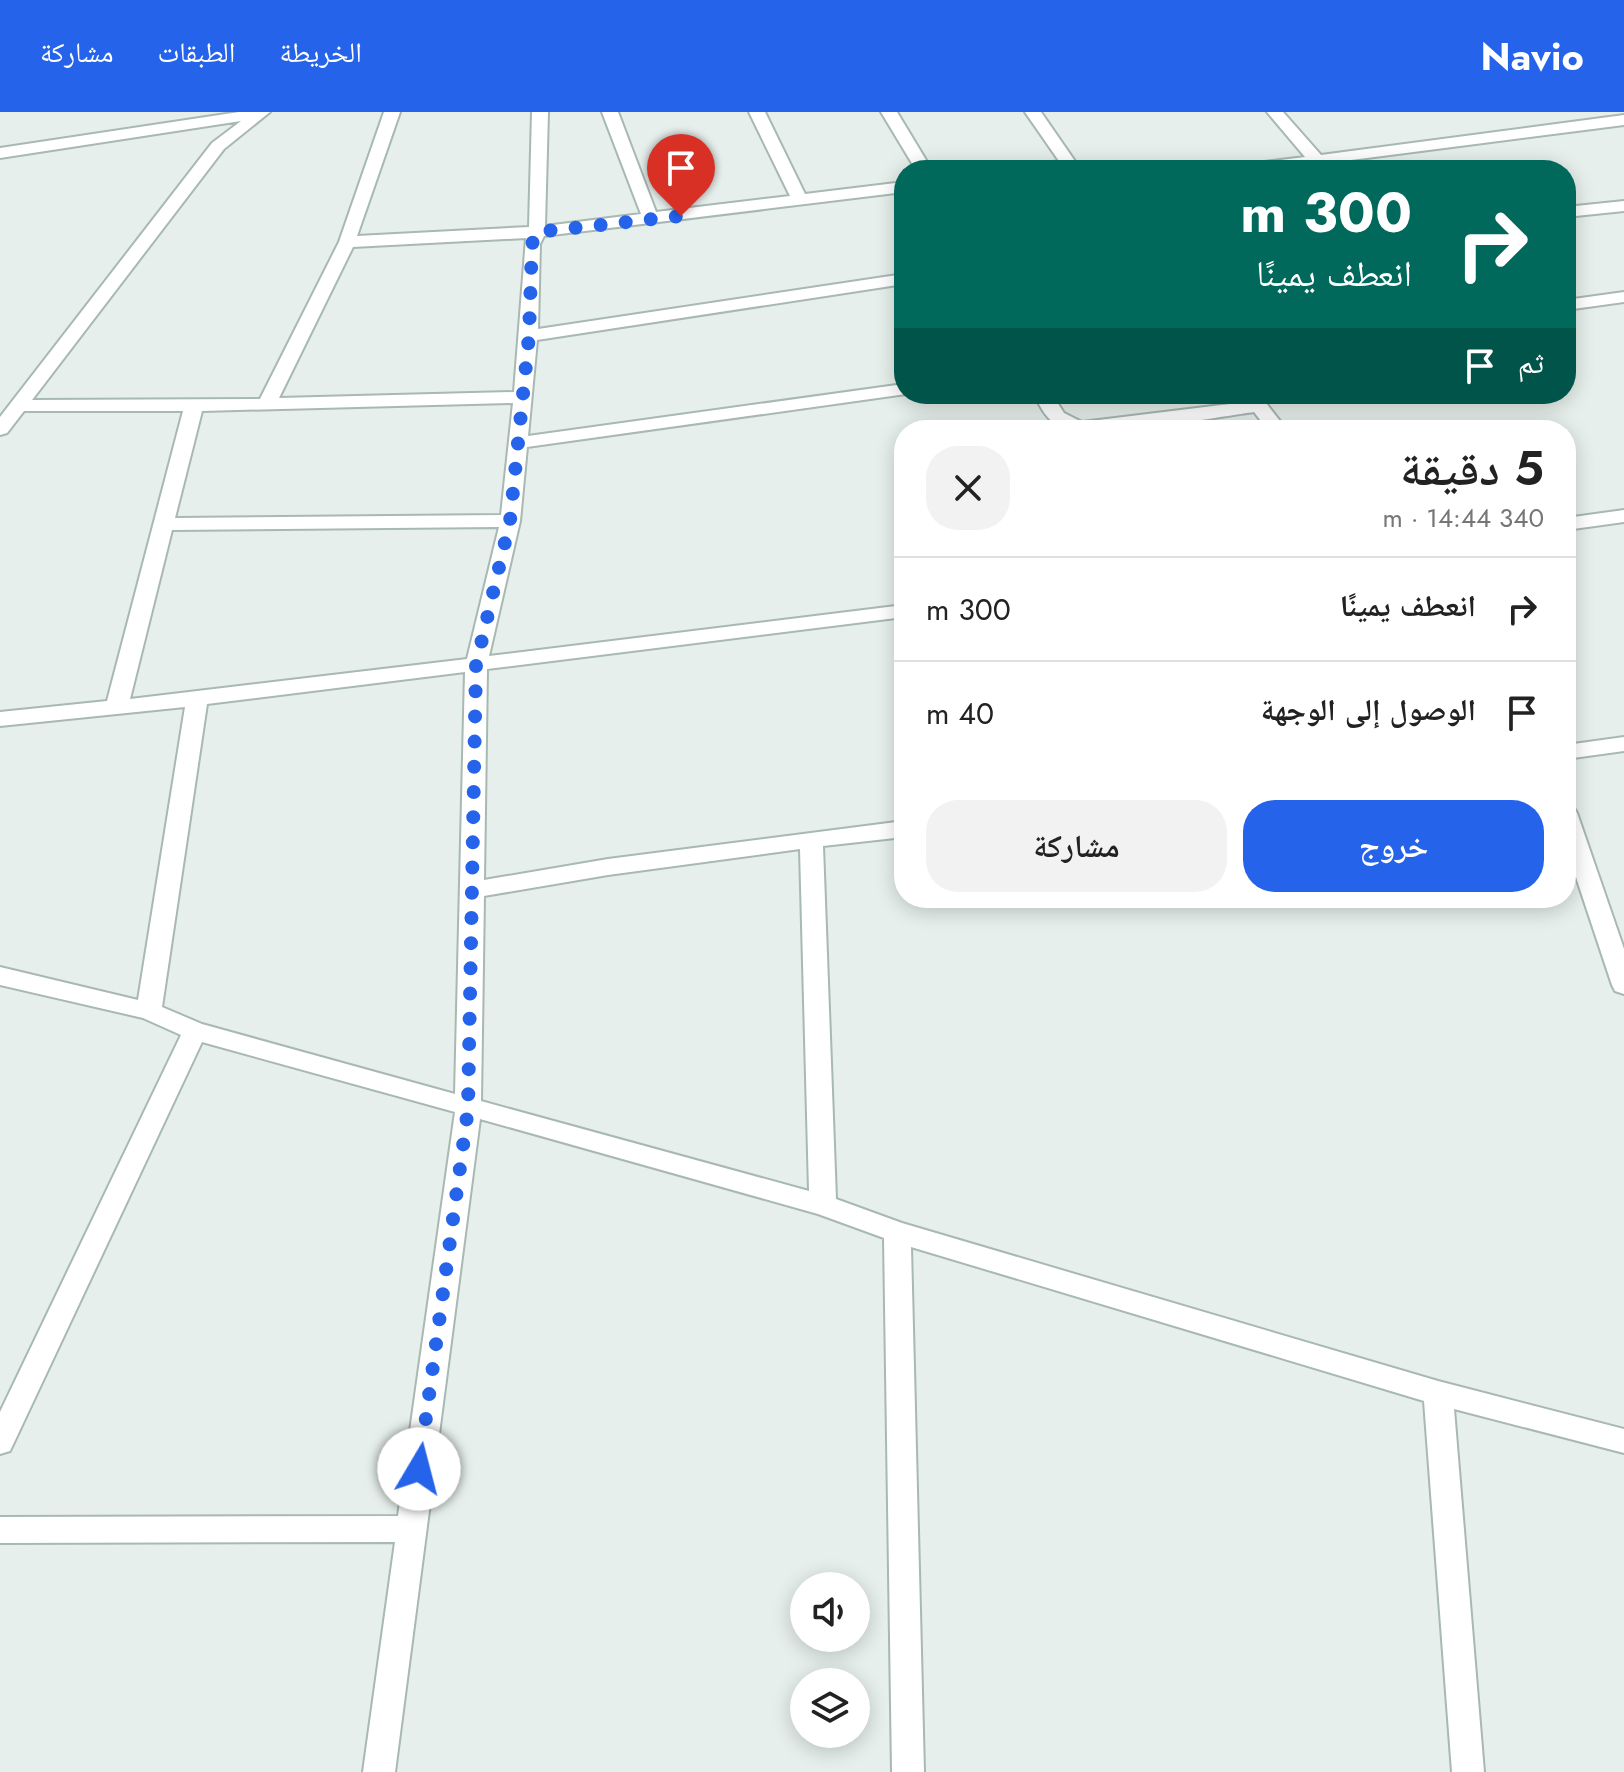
<!DOCTYPE html>
<html lang="ar">
<head>
<meta charset="utf-8">
<style>
	body { margin:0; font-family:Jost,"Noto Naskh Arabic",sans-serif; background:#f2f2f2; color:#222; direction:rtl; height:100vh; display:flex; flex-direction:column; font-size:30px; white-space:nowrap }
	* { box-sizing:border-box; margin:0 }
	p { font-size:26px; color:#767676 }
	.icon { flex:none; width:44px; height:44px; fill:none; stroke:currentColor; stroke-width:2; stroke-linecap:round; stroke-linejoin:round }
	.map { position:relative; flex:1; overflow:hidden; direction:ltr }
	.sheet { position:absolute; left:894px; top:308px; width:682px; height:488px; display:flex; flex-direction:column; background:#fff; border-radius:32px; box-shadow:0 4px 20px #0003; direction:rtl }
	.sheet>* { flex:none }
	.hud { position:absolute; left:894px; top:48px; width:682px; height:244px; border-radius:32px; box-shadow:0 4px 20px #0003; direction:rtl; background:#00695c; color:#fff; overflow:hidden }
	.controls { position:absolute; left:790px; top:1460px; display:grid; gap:16px }
	.controls a { display:grid; place-items:center; width:80px; height:80px; border-radius:50%; background:#fff; box-shadow:0 4px 20px #0003; font-size:40px }
	.pin { position:absolute; display:grid; place-items:center; width:68px; height:68px; color:#fff; margin:-82px -34px; border-radius:50% 50% 50% 0; rotate:-45deg; box-shadow:0 0 8px #0007 }
	.pin .icon { rotate:45deg }
	.me { position:absolute; width:88px; margin:-44px; rotate:8deg; stroke-linejoin:round; filter:drop-shadow(0 0 6px #0008) }
	.turn { display:flex; align-items:center; gap:28px; height:168px; padding:0 32px; font-size:36px }
	.turn .icon { width:104px; height:104px; stroke-width:2.5 }
	.turn b { display:block; font-size:56px; line-height:68px }
	.then { display:flex; align-items:center; height:76px; padding:0 32px; background:#0003; gap:16px; font-size:30px }
	.round { display:grid; place-items:center; flex:none; width:84px; height:84px; border-radius:32px; background:#f2f2f2 }
	.headline { display:flex; align-items:center; justify-content:space-between; height:136px; padding:0 32px }
	h1 { font-size:48px; font-weight:600; line-height:60px }
	.button { display:flex; gap:16px; margin-top:auto; padding:16px 32px }
	.button a { flex:1; height:92px; border-radius:32px; background:#2563eb; color:#fff; font-size:32px; font-weight:600; line-height:92px; text-align:center }
	.button a+a { background:#f2f2f2; color:#222 }
	ul { padding:0; list-style:none }
	li { display:flex; align-items:center; gap:24px; height:104px; padding:0 32px; border-top:2px solid #e0e0e0 }
	li div { flex:1 }
	li b { display:block; font-size:30px }
	li em { font-style:normal }
	header { display:flex; align-items:center; gap:48px; box-sizing:border-box; height:112px; padding:0 40px; background:#2563eb; color:#fff }
	header strong { font-size:38px }
	nav { display:flex; gap:44px; margin-inline-start:auto; font-size:28px }
	.map>svg:first-child { display:block }
	.lines { fill:none; stroke-linecap:round; stroke-linejoin:round }
	.minor-casing { stroke:#a8b8b2; stroke-width:4 }
	.minor { fill:#fff; fill-rule:evenodd }
	.route { stroke:#2563eb; stroke-width:14; stroke-dasharray:0 25.2 }
</style>
</head>
<body>
<header>
<strong>Navio</strong>
<nav><a>الخريطة</a><a>الطبقات</a><a>مشاركة</a></nav>
</header>
<div class="map">
<svg width="1624" height="1660" viewBox="0 0 1624 1660">
	<rect width="100%" height="100%" fill="#e6efeb"/>
	<g class="lines">
		<defs>
			<path id="minor" d="M239 0H270L224 37 32 288 260 287 339 130 384 0H400L357 124 529 115 532 0H548L545 114 641 102 602 0H618L656 100 790 84 749 0H765L805 82 904 70V80L544 124 540 132 538 217 904 162V172L537 228 528 324 904 272 906 282 527 335 520 409 489 544 904 493V505L487 557 484 768 608 747 904 709V725L823 734 836 1087 902 1111 1438 1269 1624 1317V1341L1454 1297 1484 1660H1452L1424 1289 911 1135 924 1660H892L884 1126 818 1102 480 1007 395 1660H363L395 1430 0 1431V1405L398 1404 455 1000 202 930 10 1339 0 1342V1300L181 923 143 906 0 873V855L138 888 185 595 0 614V600L107 589 183 299H24L7 321 0 323V305L212 31 241 9 0 46V36ZM526 126 514 280 279 286 353 135ZM513 291 501 403 175 406 202 299ZM499 415 467 547 130 587 172 418ZM465 560 455 982 202 912 162 895 207 592ZM800 737 809 1079 481 989 484 784 608 763Z
				M881 0H897L932 58H916Z
				M1025 0H1041L1081 58H1023L1031 53 1059 49Z
				M1267 0H1283L1321 43 1624 3V13L1328 51 1329 58H1317L1313 53 1277 58H1232L1240 53 1305 45Z
				M1624 89V99L1566 105V95Z
				M1624 180V190L1566 198V188Z
				M1034 282H1052L1064 301 1082 310 1246 290 1243 282H1259L1287 318H1268L1254 300C1218 305 1088 328 1061 315 1047 309 1040 295 1034 282Z
				M1624 398V410L1566 418V406Z
				M1624 625V639L1566 647V633Z
				M1566 694 1574 696 1577 701 1624 837V882L1615 879 1612 873 1566 735Z"/>
		</defs>
		<use href="#minor" class="minor-casing"/>
		<use href="#minor" class="minor"/>
	</g>
	<g class="lines">
		<path class="route" d="M419 1357 468 997 476 553 510 409 529 224 532 132 537 120 681 104"/>
	</g>
</svg>
<div class="controls">
<a><svg class="icon" aria-label="sound" viewBox="0 0 24 24"><path d="M4 9h4l5-4v14l-5-4H4zM17 9q2 3 0 6"/></svg></a>
<a><svg class="icon" aria-label="layers" viewBox="0 0 24 24"><path d="M12 4l9 5-9 5-9-5zM3 14l9 5 9-5"/></svg></a>
</div>
<div class="pin" style="left:681px;top:104px;background:#d93025"><svg class="icon" aria-label="arrive" viewBox="0 0 24 24"><path d="M6 21V4h12l-3 4 3 4H6"/></svg></div>
<svg class="me" style="left:419px;top:1357px" viewBox="-20 -20 40 40"><circle r="19" fill="#fff"/><path d="M0-13L10 11 0 6-10 11z" fill="#2563eb"/></svg>
<div class="hud">
<div class="turn"><svg class="icon" aria-label="right" viewBox="0 0 24 24"><path d="M7 20v-9h11M14 6l5 5-5 5"/></svg><div><b>300 m</b>انعطف يمينًا</div></div>
<div class="then">ثم<svg class="icon" aria-label="arrive" viewBox="0 0 24 24"><path d="M6 21V4h12l-3 4 3 4H6"/></svg></div>
</div>
<section class="sheet">
<div class="headline"><div><h1>5 دقيقة</h1><p>340 m · 14:44</p></div><a class="round"><svg class="icon" aria-label="close" viewBox="0 0 24 24"><path d="M6 6l12 12M18 6L6 18"/></svg></a></div>
<ul>
<li><svg class="icon" aria-label="right" viewBox="0 0 24 24"><path d="M7 20v-9h11M14 6l5 5-5 5"/></svg><div><b>انعطف يمينًا</b></div><em>300 m</em></li>
<li><svg class="icon" aria-label="arrive" viewBox="0 0 24 24"><path d="M6 21V4h12l-3 4 3 4H6"/></svg><div><b>الوصول إلى الوجهة</b></div><em>40 m</em></li>
</ul>
<div class="button"><a>خروج</a><a>مشاركة</a></div>
</section>
</div>
</body>
</html>
